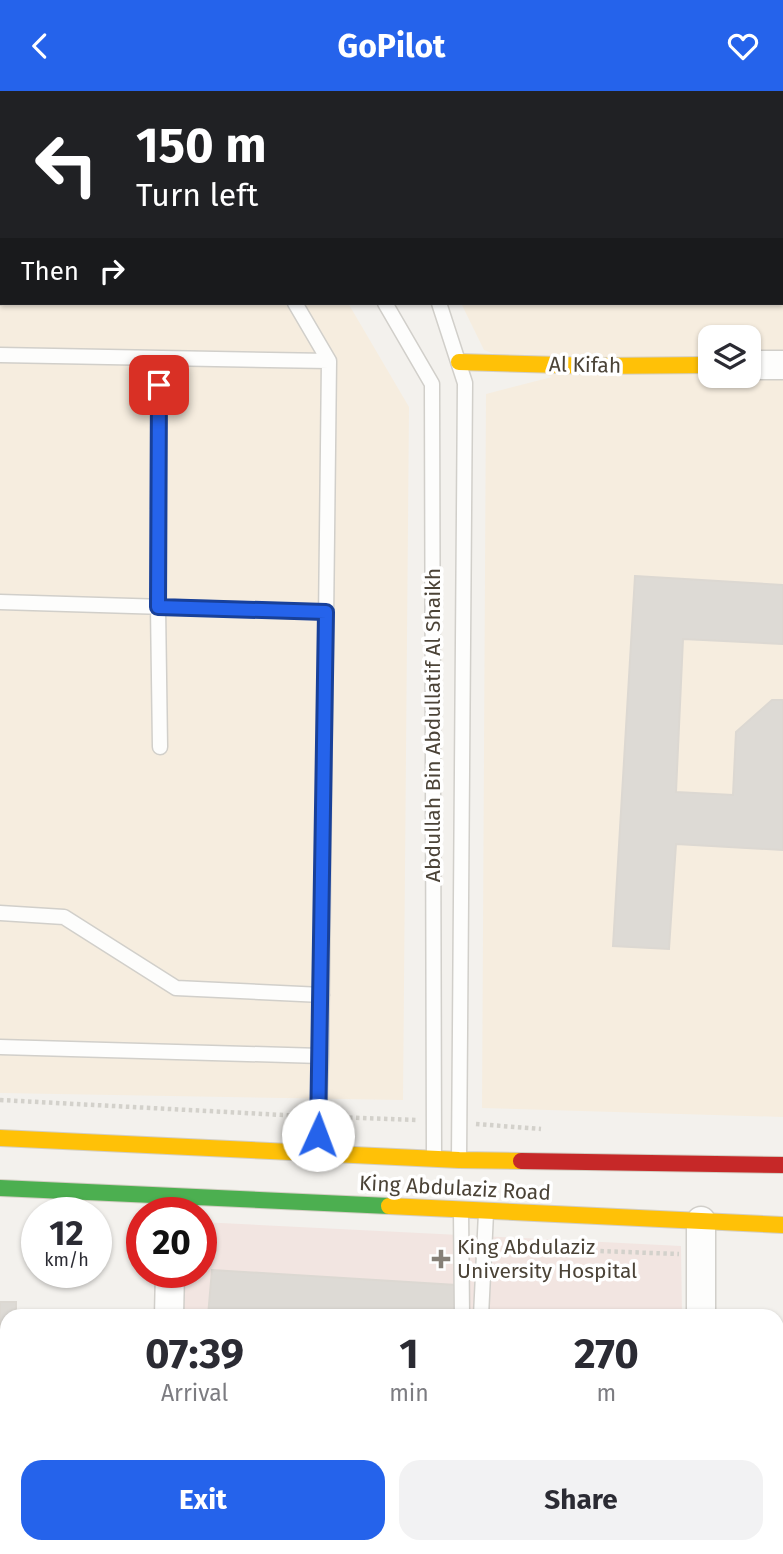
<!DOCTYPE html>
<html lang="en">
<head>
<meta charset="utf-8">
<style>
	body { margin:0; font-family:"Fira Sans",sans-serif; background:#f2f2f3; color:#2b2b33; height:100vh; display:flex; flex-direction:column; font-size:26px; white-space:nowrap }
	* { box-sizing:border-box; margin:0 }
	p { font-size:23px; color:#7c7c81 }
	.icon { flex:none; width:38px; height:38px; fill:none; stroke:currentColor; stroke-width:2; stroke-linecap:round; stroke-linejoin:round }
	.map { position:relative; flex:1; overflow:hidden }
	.details { position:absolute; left:0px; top:1218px; width:784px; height:245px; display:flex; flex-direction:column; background:#fff; border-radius:21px 21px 0 0; box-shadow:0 2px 5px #0004 }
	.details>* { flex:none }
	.hud { position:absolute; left:0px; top:0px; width:784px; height:214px; box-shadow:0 2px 5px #0004; background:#202124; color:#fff; overflow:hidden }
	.tools { position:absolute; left:698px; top:234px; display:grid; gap:14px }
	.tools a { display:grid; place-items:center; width:63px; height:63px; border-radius:14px; background:#fff; box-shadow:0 2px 5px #0004; font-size:35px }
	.speed { position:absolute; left:21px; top:1106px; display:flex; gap:14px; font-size:35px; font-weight:700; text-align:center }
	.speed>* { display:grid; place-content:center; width:91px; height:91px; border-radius:50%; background:#fff; box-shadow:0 2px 5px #0004; line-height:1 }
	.speed small { font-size:18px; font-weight:400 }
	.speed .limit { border:10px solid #d22; background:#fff; color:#111 }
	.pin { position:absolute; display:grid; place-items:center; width:60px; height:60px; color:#fff; margin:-30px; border-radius:14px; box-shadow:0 4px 10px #0006 }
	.me { position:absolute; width:77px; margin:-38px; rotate:2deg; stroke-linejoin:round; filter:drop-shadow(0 0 5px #0008) }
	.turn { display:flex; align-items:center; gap:24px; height:147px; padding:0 21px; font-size:32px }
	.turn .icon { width:91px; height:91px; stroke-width:2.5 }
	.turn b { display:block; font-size:49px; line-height:60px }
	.then { display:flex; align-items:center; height:66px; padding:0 21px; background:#0003; gap:14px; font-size:26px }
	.eta { display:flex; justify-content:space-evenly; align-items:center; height:119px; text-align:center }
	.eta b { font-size:42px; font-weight:700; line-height:49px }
	.action { display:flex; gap:14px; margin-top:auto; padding:14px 21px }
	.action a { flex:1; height:80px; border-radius:21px; background:#2563eb; color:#fff; font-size:28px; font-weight:700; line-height:80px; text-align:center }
	.action a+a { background:#f2f2f3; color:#2b2b33 }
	header { display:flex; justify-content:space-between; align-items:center; height:91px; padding:0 21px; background:#2563eb; color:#fff; font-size:32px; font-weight:700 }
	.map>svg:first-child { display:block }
	.commercial { fill:#f6eddf; fill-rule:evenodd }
	.medical { fill:#f2e5e1 }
	.building { fill:#dddad5; stroke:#dcd8d2; stroke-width:2 }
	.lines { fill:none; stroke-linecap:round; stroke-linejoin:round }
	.lane-casing { stroke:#d1cfca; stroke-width:17 }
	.street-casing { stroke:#d1cfca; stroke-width:31 }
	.fast-casing { stroke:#d3cec3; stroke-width:18 }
	.slow-casing { stroke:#d3cec3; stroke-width:18 }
	.jam-casing { stroke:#d3cec3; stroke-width:18 }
	.path { stroke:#d3d1cb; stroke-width:4.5; stroke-dasharray:3.5 3.5; stroke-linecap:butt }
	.lane { stroke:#fdfdfc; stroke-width:14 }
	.street { stroke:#fdfdfc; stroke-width:28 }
	.fast { stroke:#4caf50; stroke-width:16 }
	.slow { stroke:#ffc107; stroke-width:16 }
	.jam { stroke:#c62828; stroke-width:16 }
	.route-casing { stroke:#184099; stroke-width:18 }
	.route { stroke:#2563eb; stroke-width:12 }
	.poi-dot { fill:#868077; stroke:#fff; stroke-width:2.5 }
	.labels { text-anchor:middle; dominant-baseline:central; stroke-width:7; stroke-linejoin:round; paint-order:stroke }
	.street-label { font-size:21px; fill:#4b4337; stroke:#fff }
	.poi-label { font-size:21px; fill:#4b4337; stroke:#fff; text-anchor:start }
</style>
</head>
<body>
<header><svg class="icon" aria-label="back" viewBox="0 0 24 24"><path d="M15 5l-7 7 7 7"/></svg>GoPilot<svg class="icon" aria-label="heart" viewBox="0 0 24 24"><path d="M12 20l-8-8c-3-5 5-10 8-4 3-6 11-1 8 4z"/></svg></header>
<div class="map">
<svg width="783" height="1463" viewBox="0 0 783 1463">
	<rect width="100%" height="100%" fill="#f3f1ed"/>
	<path class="commercial" d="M0 0H226L227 2H2V212H348L409 316 403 1009 0 1002Z
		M386 0H783V1026L482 1017 486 303 552 286 484 259 461 212H782V2H383ZM710 247H749V285H710Z"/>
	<path class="medical" d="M201 1131 681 1155 682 1225H177L178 1181H201Z
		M173 1456H684V1463H173Z"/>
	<path class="building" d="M635 485 783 494V553L683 548 676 701 733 704 736 641 772 609H783V759L676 753 669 858 613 855Z
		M212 1179 456 1194 454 1225H208Z
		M0 1211H16V1225H7V1343H0Z
		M783 1287V1354L777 1353V1293Z
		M777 1425H783V1463H742L743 1456H777Z
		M0 1451H7V1456H135V1463H0Z
		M534 1456H684V1463H534Z"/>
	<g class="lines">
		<defs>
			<path id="lane" d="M104 0 105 2
				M169 0 170 2
				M264 0 265 2
				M313 0 314 2
				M0 206 2 205
				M295 212 329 270 321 965 318 1062
				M385 212 432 293 434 1066
				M439 212 465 292 459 1068
				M0 264 329 270
				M159 267 158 516 160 656
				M0 511 326 521
				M0 822 64 826 176 897 322 904
				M0 956 321 965
				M461 1120 462 1225
				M481 1225 486 1122"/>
			<path id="street" d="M749 274H783
				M169 1225 170 1181
				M701 1225V1130
				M0 1353 7 1354
				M777 1369H783
				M160 1463V1456
				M699 1463V1456"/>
			<path id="fast" d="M0 1097 389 1115"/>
			<path id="slow" d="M459 271 594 275 710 274
				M0 1047 459 1069 521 1070
				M389 1115 783 1134"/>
			<path id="jam" d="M521 1070 783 1074"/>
		</defs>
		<use href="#lane" class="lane-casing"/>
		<use href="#street" class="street-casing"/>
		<use href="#fast" class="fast-casing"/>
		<use href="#slow" class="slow-casing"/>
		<use href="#jam" class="jam-casing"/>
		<path class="path" d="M0 1009 302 1025
			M335 1026 418 1029
			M476 1033 541 1038
			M531 1154 545 1158 679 1163"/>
		<use href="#lane" class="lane"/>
		<use href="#street" class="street"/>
		<use href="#fast" class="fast"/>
		<use href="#slow" class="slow"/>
		<use href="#jam" class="jam"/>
	</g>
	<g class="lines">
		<defs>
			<path id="route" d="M159 294 158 516 326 521 318 1044"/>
		</defs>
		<use href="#route" class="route-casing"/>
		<use href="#route" class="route"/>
	</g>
	<path class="poi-dot" d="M437.5 1157.5h7v7h7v7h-7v7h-7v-7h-7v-7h7z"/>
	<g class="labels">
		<g class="street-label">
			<text transform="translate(585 274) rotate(1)">Al Kifah</text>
			<text transform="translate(433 634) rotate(-90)">Abdullah Bin Abdullatif Al Shaikh</text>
			<text transform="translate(455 1097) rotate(3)">King Abdulaziz Road</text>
		</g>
		<g class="poi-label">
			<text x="457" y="1156">King Abdulaziz<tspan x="457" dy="24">University Hospital</tspan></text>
		</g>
	</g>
</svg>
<div class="tools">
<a><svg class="icon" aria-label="layers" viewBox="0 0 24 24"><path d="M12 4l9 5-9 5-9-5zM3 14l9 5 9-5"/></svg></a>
</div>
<div class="speed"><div>12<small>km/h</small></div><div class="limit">20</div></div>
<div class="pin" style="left:159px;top:294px;background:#d93025"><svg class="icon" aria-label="arrive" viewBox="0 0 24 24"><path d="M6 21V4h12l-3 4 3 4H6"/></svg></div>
<svg class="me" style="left:318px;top:1044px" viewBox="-20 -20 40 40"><circle r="19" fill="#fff"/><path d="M0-13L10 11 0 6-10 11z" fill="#2563eb"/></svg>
<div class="hud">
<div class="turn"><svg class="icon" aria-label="left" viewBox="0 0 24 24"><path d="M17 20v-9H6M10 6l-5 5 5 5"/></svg><div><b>150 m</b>Turn left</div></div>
<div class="then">Then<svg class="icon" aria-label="right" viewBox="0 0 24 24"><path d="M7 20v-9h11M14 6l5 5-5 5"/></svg></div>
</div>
<section class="details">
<div class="eta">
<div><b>07:39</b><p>Arrival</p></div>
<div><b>1</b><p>min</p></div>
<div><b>270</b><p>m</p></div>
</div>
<div class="action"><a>Exit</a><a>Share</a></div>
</section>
</div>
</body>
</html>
